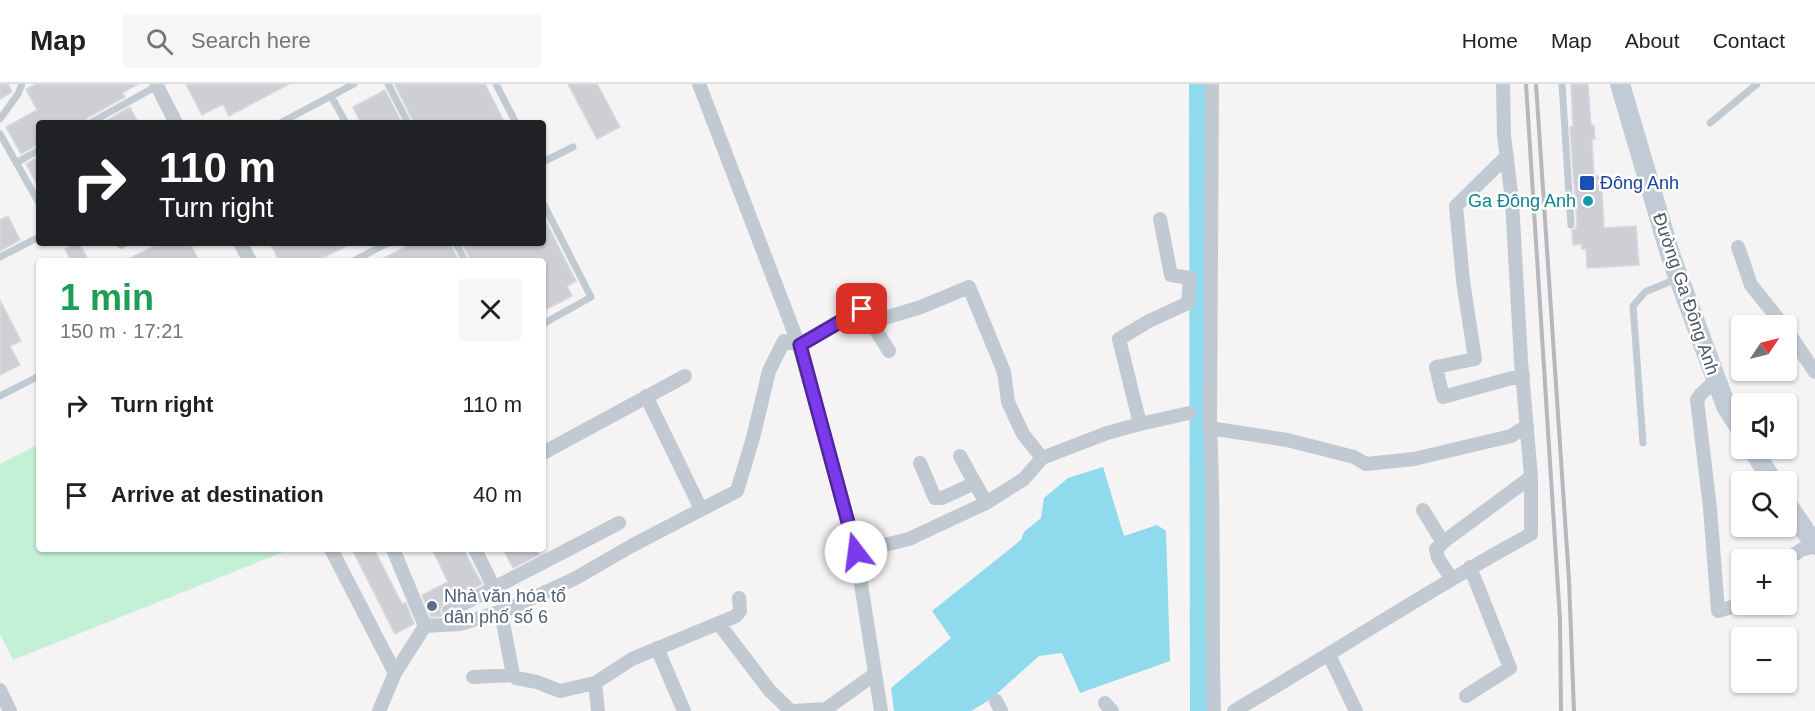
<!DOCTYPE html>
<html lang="en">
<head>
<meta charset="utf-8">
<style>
	body { margin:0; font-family:Helvetica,sans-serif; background:#f6f6f6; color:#202124; height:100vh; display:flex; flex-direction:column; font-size:22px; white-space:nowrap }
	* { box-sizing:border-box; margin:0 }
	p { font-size:20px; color:#757577 }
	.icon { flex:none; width:33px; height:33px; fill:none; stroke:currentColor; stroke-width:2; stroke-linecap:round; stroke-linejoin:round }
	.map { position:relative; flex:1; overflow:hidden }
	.drawer { position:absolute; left:36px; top:174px; width:510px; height:294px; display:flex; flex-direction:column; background:#fff; border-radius:6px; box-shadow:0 2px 4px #0004 }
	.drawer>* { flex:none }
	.hud { position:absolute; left:36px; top:36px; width:510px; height:126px; border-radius:6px; box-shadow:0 2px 4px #0004; background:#202124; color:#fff; overflow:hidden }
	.needle { width:39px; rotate:55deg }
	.buttons { position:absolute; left:1731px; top:231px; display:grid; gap:12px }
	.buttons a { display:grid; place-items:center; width:66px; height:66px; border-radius:6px; background:#fff; box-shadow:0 2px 4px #0004; font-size:30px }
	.pin { position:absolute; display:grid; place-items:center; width:51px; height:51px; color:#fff; margin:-26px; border-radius:12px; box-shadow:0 3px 9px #0006 }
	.me { position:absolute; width:66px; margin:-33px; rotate:345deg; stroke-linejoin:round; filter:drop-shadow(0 0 4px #0008) }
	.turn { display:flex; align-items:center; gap:21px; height:126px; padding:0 24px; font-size:27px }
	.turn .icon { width:78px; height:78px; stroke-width:2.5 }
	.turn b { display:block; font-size:42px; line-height:51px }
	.round { display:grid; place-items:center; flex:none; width:63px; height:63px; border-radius:6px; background:#f6f6f6 }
	.head { display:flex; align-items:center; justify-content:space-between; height:102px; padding:0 24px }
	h1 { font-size:36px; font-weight:800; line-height:45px; color:#1e9e55 }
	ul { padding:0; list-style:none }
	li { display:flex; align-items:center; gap:18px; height:90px; padding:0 24px }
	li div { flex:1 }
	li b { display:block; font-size:22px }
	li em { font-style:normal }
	header { display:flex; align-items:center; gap:36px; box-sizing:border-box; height:84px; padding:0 30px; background:#fff; border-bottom:2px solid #e0e0e0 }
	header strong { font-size:28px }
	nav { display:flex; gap:33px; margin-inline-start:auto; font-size:21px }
	.search { width:420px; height:54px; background:#f6f6f6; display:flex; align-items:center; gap:15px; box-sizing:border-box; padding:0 21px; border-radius:6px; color:#757577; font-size:22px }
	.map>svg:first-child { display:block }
	.green { fill:#c3f1d5 }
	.water { fill:#90daee }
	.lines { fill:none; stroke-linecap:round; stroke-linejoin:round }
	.river { stroke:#90daee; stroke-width:24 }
	.building { fill:#cdcfd5; stroke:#d7d9de; stroke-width:1.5 }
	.lane { stroke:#c1cad2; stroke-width:7 }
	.street { stroke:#c1cad2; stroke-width:14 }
	.secondary { stroke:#c1cbd6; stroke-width:20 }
	.rail { stroke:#b5b8bd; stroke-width:4 }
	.route-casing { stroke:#51269a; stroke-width:15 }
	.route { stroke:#7c3aed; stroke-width:10 }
	.transit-dot { fill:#1a4fb4; stroke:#fff; stroke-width:2 }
	.culture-dot { fill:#0f9aa8; stroke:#fff; stroke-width:2 }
	.service-dot { fill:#5c6f8a; stroke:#fff; stroke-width:2 }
	.labels { text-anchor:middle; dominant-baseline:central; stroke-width:5; stroke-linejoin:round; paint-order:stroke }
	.transit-label { font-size:18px; fill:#164399; stroke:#fff; text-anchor:start }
	.culture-label { font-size:18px; fill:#0d838f; stroke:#fff; text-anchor:end }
	.street-label { font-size:18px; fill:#4a5661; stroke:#fff }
	.service-label { font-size:18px; fill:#4e5e75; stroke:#fff; text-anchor:start }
</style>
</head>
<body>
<header>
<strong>Map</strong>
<div class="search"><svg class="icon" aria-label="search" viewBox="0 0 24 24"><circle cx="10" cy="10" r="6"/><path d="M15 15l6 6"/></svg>Search here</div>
<nav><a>Home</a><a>Map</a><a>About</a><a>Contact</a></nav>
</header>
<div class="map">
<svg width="1815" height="627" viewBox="0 0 1815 627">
	<rect width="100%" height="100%" fill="#f5f3f3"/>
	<path class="green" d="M39 360V465H286V467L13 576 0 550V380Z"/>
	<path class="water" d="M1103 383 1124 452 1157 441 1166 447 1170 577 1080 609 1062 569 1039 572 991 615 971 627H894L891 604 951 554 932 527 1021 456 1024 448 1041 434 1044 414 1068 394Z"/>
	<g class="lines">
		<path class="river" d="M1201 0 1202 627"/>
	</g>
	<path class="building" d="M0 0H8L12 8 0 15Z
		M37 0H138L122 9 125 13 87 34 84 39H39V60L21 70 6 43 37 26 26 5Z
		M186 0H289L229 32 223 20 202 31Z
		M397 0H485L505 39H414L395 1Z
		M568 0H597L620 43 597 55Z
		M1571 0H1588L1591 41H1594L1595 55H1592L1594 92H1601L1604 144 1636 142 1639 181 1587 184 1586 165H1582L1581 160 1573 161 1572 146H1575L1577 141 1570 43 1573 42Z
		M385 6 402 39H361L353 23Z
		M130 23 138 39H102Z
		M39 72V104L26 80Z
		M8 132 20 156 0 167V136Z
		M543 132 576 197 567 202 572 212 543 227V177H471L462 159H543Z
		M77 159H79L89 177H71L65 165Z
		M160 159H190L199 177H124Z
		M270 159H352L317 177H279Z
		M413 159H450L459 177H378Z
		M0 216 21 257 10 262 20 281 0 291Z
		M352 465H374L402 520 406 519 414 540 395 550Z
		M432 465H463L482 500 444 519 440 526 442 532 431 533 422 511 448 498Z
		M503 465H536L539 471 513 484Z"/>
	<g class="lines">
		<path class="lane" d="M388 0 408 39
			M496 0 516 39
			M1562 0 1571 141
			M331 12 346 39
			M0 35 18 10 22 0
			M90 39 157 2
			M280 39 354 0
			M1710 39 1757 0
			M0 50 39 119
			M543 78 573 63
			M16 79 39 66
			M543 119 591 213 543 240
			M456 159 465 177
			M121 161 125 159
			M0 173 39 153
			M353 177 388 159
			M0 312 39 292
			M1643 359 1633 222 1645 208 1676 195"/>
		<path class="street" d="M156 0 176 39
			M699 0 799 261 855 462 881 627
			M1212 0 1210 344C1215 439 1211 533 1214 627
			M1507 72 1456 122 1463 197 1475 275 1436 283 1443 313 1523 291
			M1160 135 1171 191 1190 194 1188 219 1149 237 1119 255 1140 340 1189 329
			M240 159 250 177
			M1738 163 1751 201 1784 242
			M871 238 921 223 969 203 1004 288 1008 318 1023 350 1042 374
			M1786 245 1815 288
			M1716 296 1701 310 1697 316 1710 424 1718 527 1742 520
			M646 312 701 425
			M1210 344 1287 356 1354 373 1366 380 1414 375 1511 352 1527 342
			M543 369 685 292
			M960 372 986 419
			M920 379 935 414H942L975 399
			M1423 426 1442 457 1446 456 1531 393
			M1446 456 1436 465 1438 474 1451 494
			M331 465 395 589
			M393 465 425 542
			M475 465 494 504 619 439
			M856 468 909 455 986 419 1024 395 1042 374 1107 349 1140 340
			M1786 476 1801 466 1815 462
			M449 527 494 504
			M501 528 513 591 516 594 537 598 560 607 595 599 632 575 736 532 740 527 739 514
			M719 540 770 607 791 627
			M425 542 460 540 509 525 576 494 633 461 737 407 753 354 769 287 784 257 799 261 862 224 889 267
			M657 564 684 627
			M1329 571 1356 627
			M473 593 513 591
			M595 599 598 627
			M0 606 10 627
			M1466 612 1510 584 1470 483
			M996 617 1001 627
			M1105 619 1112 627
			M379 627 395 589 425 542
			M794 627 826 625 875 590
			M1234 627C1334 569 1429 505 1531 450V393L1521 277 1512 117 1504 51 1503 0"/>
		<path class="secondary" d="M1620 0 1671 173 1726 322 1742 347
			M1752 364 1773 398
			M1786 419 1815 461"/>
		<path class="rail" d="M1526 0 1560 536 1561 627
			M1536 0 1569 496 1574 627"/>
	</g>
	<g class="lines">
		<defs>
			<path id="route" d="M856 468 800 261 862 225"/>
		</defs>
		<use href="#route" class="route-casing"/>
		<use href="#route" class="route"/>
	</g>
	<rect class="transit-dot" x="1579" y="91" width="16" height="16" rx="3"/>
	<circle class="culture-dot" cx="1588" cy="117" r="6"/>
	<circle class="service-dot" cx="432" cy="522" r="6"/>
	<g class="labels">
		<g class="transit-label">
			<text x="1600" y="99">Đông Anh</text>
		</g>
		<g class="culture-label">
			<text x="1576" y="117">Ga Đông Anh</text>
		</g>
		<g class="street-label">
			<text transform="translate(1686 210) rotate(71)">Đường Ga Đông Anh</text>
		</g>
		<g class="service-label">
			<text x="444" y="512">Nhà văn hóa tổ<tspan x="444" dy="21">dân phố số 6</tspan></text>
		</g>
	</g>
</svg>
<div class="buttons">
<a><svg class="needle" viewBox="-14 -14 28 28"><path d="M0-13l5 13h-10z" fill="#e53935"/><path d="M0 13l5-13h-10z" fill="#757577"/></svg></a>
<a><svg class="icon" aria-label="sound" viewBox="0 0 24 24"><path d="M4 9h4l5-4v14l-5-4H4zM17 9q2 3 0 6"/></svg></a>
<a><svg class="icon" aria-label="search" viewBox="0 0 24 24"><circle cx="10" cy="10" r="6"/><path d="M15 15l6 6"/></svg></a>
<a>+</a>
<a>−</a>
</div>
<div class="pin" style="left:862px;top:225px;background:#d93025"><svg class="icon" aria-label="arrive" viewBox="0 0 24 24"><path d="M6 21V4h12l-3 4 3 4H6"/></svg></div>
<svg class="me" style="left:856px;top:468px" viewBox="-20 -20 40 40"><circle r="19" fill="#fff"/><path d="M0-13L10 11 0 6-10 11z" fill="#7c3aed"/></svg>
<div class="hud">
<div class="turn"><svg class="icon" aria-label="right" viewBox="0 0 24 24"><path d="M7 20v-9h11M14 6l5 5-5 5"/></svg><div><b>110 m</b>Turn right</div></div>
</div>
<section class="drawer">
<div class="head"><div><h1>1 min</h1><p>150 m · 17:21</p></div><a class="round"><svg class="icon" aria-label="close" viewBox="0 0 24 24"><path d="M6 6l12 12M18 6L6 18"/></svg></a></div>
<ul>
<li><svg class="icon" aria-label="right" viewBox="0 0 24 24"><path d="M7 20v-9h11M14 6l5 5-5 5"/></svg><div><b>Turn right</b></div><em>110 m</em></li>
<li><svg class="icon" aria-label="arrive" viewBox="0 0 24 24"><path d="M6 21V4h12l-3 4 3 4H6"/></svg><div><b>Arrive at destination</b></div><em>40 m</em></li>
</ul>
</section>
</div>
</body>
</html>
